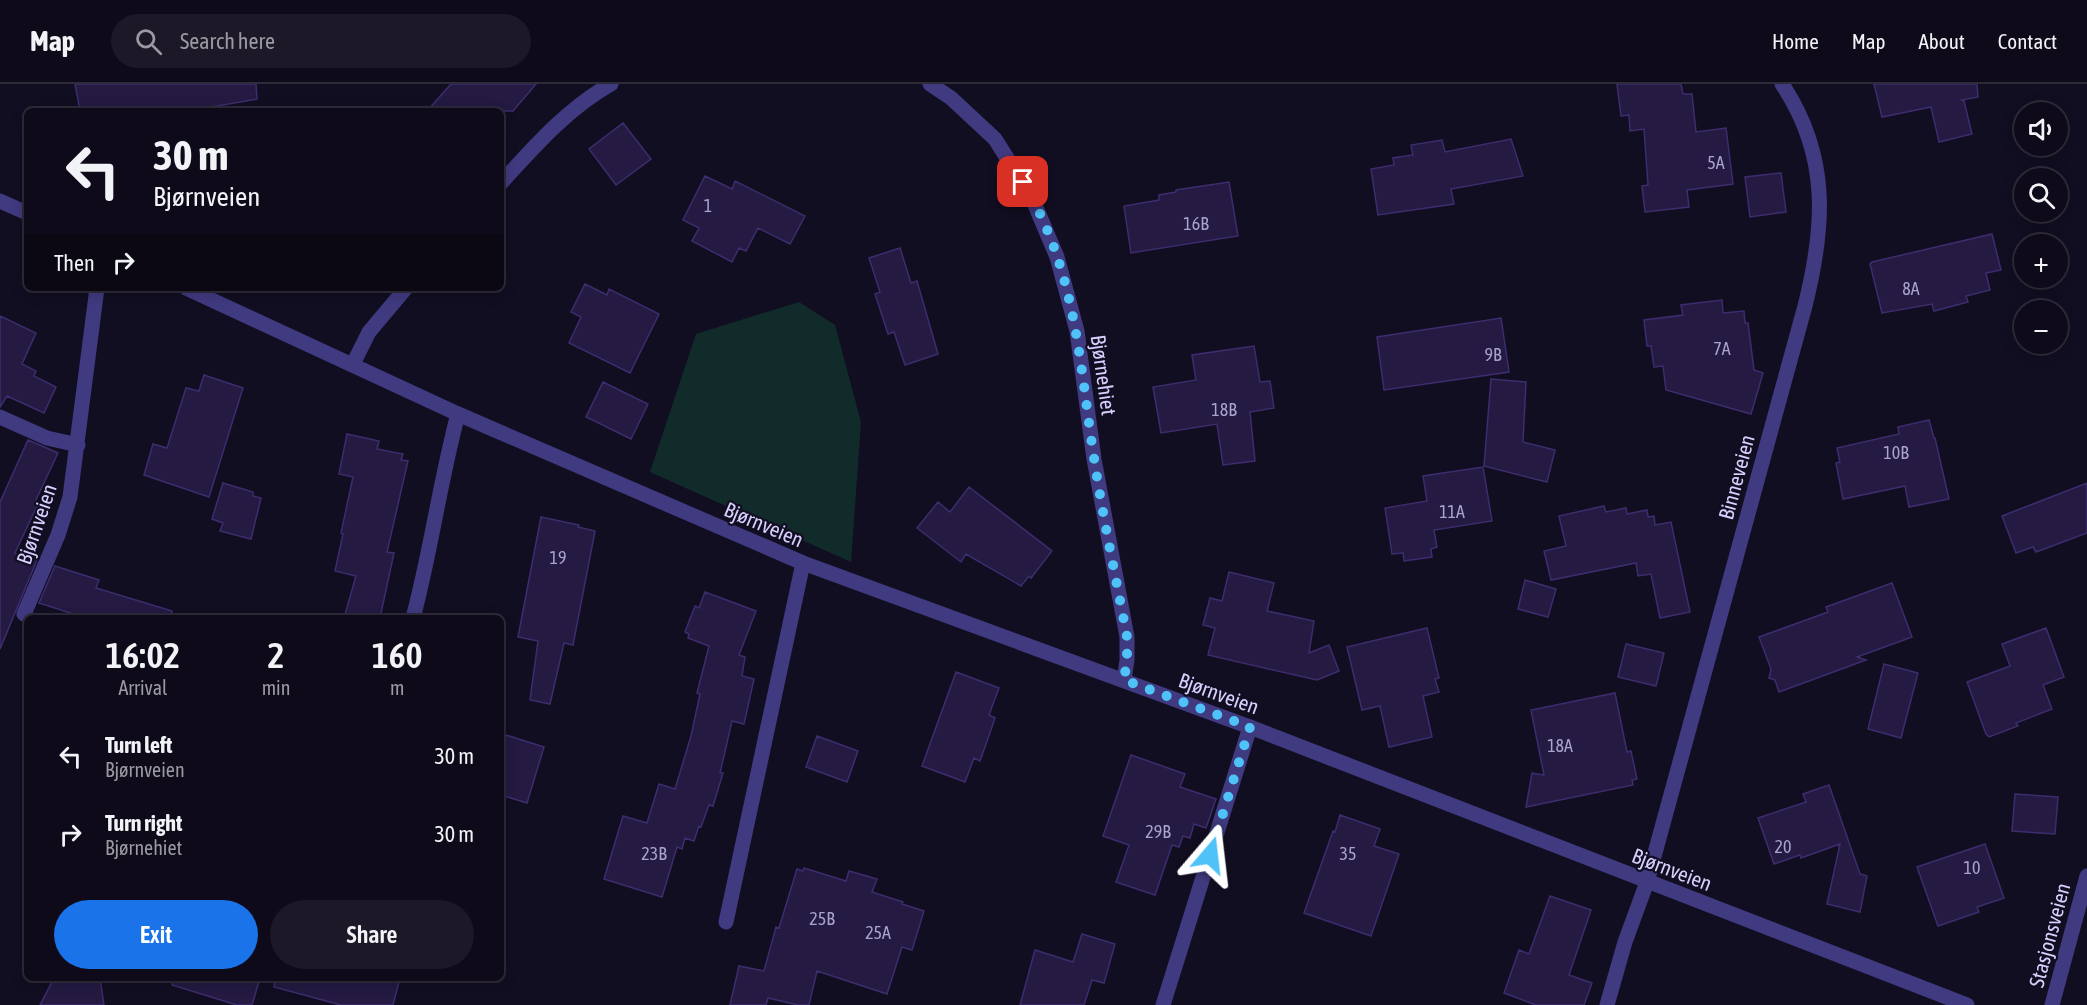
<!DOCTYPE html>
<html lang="en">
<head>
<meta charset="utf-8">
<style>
	body { margin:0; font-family:"Asap Condensed",sans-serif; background:#1c1827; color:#f1f3f6; height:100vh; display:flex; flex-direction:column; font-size:22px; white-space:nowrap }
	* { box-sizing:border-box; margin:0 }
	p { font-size:20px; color:#9b9aa2 }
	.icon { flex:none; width:33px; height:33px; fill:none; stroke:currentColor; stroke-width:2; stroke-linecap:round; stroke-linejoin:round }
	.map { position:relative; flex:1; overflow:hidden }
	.panel { position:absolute; left:24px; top:531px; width:480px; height:366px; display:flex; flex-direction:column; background:#0e0a1a; border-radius:9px; box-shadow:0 3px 15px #0003,0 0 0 2px #2e2b39 }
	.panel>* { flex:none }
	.top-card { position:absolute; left:24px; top:24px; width:480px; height:183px; border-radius:9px; box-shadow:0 3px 15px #0003,0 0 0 2px #2e2b39; background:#0e0a1a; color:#f1f3f6; overflow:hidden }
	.tools { position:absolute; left:2014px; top:18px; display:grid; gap:12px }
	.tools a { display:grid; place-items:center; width:54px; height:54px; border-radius:50%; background:#0e0a1a; box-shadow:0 3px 15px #0003,0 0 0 2px #2e2b39; font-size:30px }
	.pin { position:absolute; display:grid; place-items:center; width:51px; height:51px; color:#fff; margin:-26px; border-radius:12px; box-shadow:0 3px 9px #0006 }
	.me { position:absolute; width:66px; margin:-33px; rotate:17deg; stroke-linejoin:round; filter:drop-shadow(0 0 4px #0008) }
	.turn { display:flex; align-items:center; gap:21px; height:126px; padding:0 30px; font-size:27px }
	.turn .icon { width:78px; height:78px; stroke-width:2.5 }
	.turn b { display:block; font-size:42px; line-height:51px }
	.then { display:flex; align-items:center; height:57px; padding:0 30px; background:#0003; gap:12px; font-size:22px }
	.eta { display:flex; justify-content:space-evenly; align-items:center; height:102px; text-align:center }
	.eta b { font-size:36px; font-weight:600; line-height:42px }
	.button { display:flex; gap:12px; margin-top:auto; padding:12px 30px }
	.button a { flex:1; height:69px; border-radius:36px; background:#1a73e8; color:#fff; font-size:24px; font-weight:600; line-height:69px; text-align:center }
	.button a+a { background:#1c1827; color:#f1f3f6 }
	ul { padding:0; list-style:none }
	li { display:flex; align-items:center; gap:18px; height:78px; padding:0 30px }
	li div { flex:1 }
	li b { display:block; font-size:22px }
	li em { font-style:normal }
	header { display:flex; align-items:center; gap:36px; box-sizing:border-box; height:84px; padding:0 30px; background:#0e0a1a; border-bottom:2px solid #2e2b39 }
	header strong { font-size:28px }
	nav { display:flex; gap:33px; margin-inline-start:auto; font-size:21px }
	.search { width:420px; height:54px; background:#1c1827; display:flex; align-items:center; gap:15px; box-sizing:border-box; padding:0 21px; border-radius:33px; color:#9b9aa2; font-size:22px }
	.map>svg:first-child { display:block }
	.green { fill:#112b2b }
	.building { fill:#241a42; stroke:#3d2d6e; stroke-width:1.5 }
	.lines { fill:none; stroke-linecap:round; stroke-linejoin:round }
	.service { stroke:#403a80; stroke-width:15 }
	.minor { stroke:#403a80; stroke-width:15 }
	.tertiary { stroke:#403a80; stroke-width:15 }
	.route { stroke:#4fc3f7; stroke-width:10; stroke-dasharray:0 18 }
	.labels { text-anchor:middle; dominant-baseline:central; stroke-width:4.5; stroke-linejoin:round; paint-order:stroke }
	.number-label { font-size:18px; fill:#aaa2cf }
	.street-label { font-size:21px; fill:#d7d0fe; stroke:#120e22 }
</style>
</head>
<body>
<header>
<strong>Map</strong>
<div class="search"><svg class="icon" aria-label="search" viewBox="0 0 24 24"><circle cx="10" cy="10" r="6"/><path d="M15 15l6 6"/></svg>Search here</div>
<nav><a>Home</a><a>Map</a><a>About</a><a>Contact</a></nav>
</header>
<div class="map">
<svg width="2087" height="921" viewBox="0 0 2087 921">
	<rect width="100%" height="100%" fill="#120e22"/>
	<path class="green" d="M799 218 835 241 861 338 851 478 650 388 696 250Z"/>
	<path class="building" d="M75 0H256L257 15 188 27H80Z
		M451 0H536L513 27H427Z
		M1617 0H1681L1683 10H1692L1696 48 1726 44 1733 100 1687 106 1689 123 1645 128 1642 102 1648 101 1644 45 1630 47 1629 31 1621 32Z
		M1874 0H1977L1978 13 1962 16 1964 17 1972 50 1939 58 1931 23 1882 33Z
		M623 39 651 75 616 101 589 65Z
		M1511 55 1523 92 1451 105 1454 120 1378 131 1371 85 1394 81 1393 74 1413 71 1411 61 1442 56 1445 68Z
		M1781 89 1786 128 1750 133 1745 93Z
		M705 92 732 105 735 97 805 132 790 160 758 144 746 167 739 164 732 178 692 157 699 144 683 136Z
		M1229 98 1238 152 1131 169 1124 122 1159 116V111L1176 108V106Z
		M1992 150 2001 186 1986 189 1990 206 1966 212 1968 218 1934 227 1932 220 1882 229 1870 180 1872 178Z
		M900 164 911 199 917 197 938 270 905 281 894 248 888 250 875 210 880 208 869 174Z
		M585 200 607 211 609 205 659 230 630 289 569 259 581 233 571 228Z
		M1722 216 1723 229 1744 227 1745 239H1748L1754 286 1763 289 1751 330 1666 306 1663 282 1654 283 1651 262H1647L1644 236 1683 231 1681 221Z
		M0 232 36 249 22 280 36 287 34 292 56 303 44 329 7 312 0 323Z
		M1501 234 1509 288 1384 306 1377 253Z
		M1254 262 1260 298 1270 297 1274 324 1250 328 1255 377 1223 381 1217 340 1161 349 1153 303 1196 296 1192 271Z
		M204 291 243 304 209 413 144 391 153 360 167 364 186 304 199 307Z
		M1491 295 1526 298 1523 358 1555 366 1547 398 1484 382Z
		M603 298 648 320 631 355 586 333Z
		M1929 336 1934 354H1935L1949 415 1909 423 1905 402 1843 415 1836 379 1840 378 1837 364 1899 350 1898 343Z
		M347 350 379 357 377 365 403 370 401 376 408 377 387 468 394 469 380 534H344L356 492 335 487 343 450 341 449 353 393 339 390Z
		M28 356 58 369 35 418 38 420 15 469 37 476 0 565V418Z
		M1483 383 1492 437 1434 446 1437 463 1431 465 1432 473 1404 477 1403 469 1392 470 1385 424 1427 417 1423 392Z
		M223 399 253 408V412L261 414 251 455 220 447 223 439 212 435Z
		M2087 399V449L2036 468 2033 463 2016 469 2002 432Z
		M969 403 1052 467 1031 494 1029 492 1021 502 966 470 961 478 917 444 938 418 950 428Z
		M1604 422 1606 428 1626 424 1627 430 1647 426 1648 433 1654 432 1655 441 1671 438 1690 528 1660 534 1651 490 1638 492 1636 479 1551 496 1544 467 1566 462 1559 432Z
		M541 433 579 441 578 443 595 447 573 561 564 559 550 620 530 616 538 557 518 553Z
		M55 482 99 496 96 504 172 527 171 534H86L39 519Z
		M1229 488 1274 499 1267 527 1314 537 1309 569 1329 561 1339 587 1317 596 1208 571 1215 544 1203 541 1210 514 1222 517Z
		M1525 496 1556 505 1548 533 1518 525Z
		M1892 499 1912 553 1857 573 1866 576 1779 608 1775 596 1769 594 1771 585 1759 553 1828 528 1826 523Z
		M705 508 756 527 739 571 745 573 742 592 754 595 744 640 732 637 720 689H723L713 722 709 721 701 743 699 742 694 757 685 754 682 765 677 763 662 813 604 795 623 732 647 739 659 700 675 705 691 652 700 610 697 609 709 562 688 554 689 550 685 548 695 522 699 524Z
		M1427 544 1439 594 1435 595 1439 608 1423 612 1432 653 1389 663 1380 622 1362 626 1347 563Z
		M2046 544 2064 593 2043 601 2052 625 2016 639 2018 642 1989 653 1986 650 1967 598 2010 582 2002 560Z
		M1626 560 1664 569 1656 602 1618 593Z
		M1884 580 1918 589 1901 654 1868 645Z
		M956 588 999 604 989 631 995 634 991 646 980 677 974 674 965 698 922 682Z
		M1615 609 1627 668 1631 667 1637 695 1632 696 1633 701 1526 723 1532 689 1544 691 1531 626Z
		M506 651 544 663 527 719 501 711V668Z
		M817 652 858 667 847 698 806 683Z
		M1131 671 1185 690 1180 703 1216 715 1206 744 1194 740 1190 754 1183 752 1179 763 1172 761 1155 811 1116 798 1129 761 1103 752Z
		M1829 701 1860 790 1867 792 1860 828 1827 820 1840 760 1801 774 1800 771 1774 780 1758 734 1806 718 1803 710Z
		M2015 710 2058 713 2055 750 2012 747Z
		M1340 731 1380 745 1374 762 1399 770 1371 852 1304 829 1333 747 1335 748Z
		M1985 760 2004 814 1977 823 1979 828 1938 842 1917 783Z
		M804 784 846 797 849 787 877 795 872 808 903 818 902 820 924 827 912 866 902 863 887 910 817 887 809 921H798L768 914 766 921H730L739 882 764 887 776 843 779 844 797 785 803 787Z
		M1550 812 1591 826 1569 891 1592 899 1584 921H1536L1504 909 1519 866 1529 870Z
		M1082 850 1115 860 1104 899 1092 896 1084 921H1020L1035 866 1073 878Z
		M54 894H100L104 921H40Z
		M173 894H260L252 921H237L172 901Z
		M275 894H400L393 921H341L274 903Z"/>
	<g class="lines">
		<path class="service" d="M0 333 47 354 78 361
			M24 530 58 451 70 413 97 204
			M413 534C431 467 440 397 458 330
			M1163 921 1250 643
			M1607 921 1625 858 1647 798"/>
		<path class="minor" d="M930 0 951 14 995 55 1032 114 1057 173 1077 247 1094 375 1127 553V576L1124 596
			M501 99C534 63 568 24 611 0
			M0 117 27 129
			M186 204 458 330 803 479 1250 643 1967 921
			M353 280 369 248 406 204
			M1647 798 1805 222C1825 142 1830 72 1782 0
			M726 838 803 479"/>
		<path class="tertiary" d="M2052 921 2087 792"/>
	</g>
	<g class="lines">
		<path class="route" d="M1023 98C1076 186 1079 276 1094 374 1103 434 1116 494 1127 553V576L1124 596 1250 643 1210 771"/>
	</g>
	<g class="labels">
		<g class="number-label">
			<text x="1716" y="78">5A</text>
			<text x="708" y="121">1</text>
			<text x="1196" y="139">16B</text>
			<text x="1911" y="204">8A</text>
			<text x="1722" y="264">7A</text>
			<text x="1493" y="270">9B</text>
			<text x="1224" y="325">18B</text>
			<text x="1896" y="368">10B</text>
			<text x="1452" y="427">11A</text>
			<text x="558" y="473">19</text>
			<text x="1560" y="661">18A</text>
			<text x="1158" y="747">29B</text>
			<text x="1783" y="762">20</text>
			<text x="654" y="769">23B</text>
			<text x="1348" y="769">35</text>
			<text x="1972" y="783">10</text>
			<text x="822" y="834">25B</text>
			<text x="878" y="848">25A</text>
		</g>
		<g class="street-label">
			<text transform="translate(1104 291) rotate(82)">Bjørnehiet</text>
			<text transform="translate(1736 393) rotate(-75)">Binneveien</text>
			<text transform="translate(36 440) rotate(-71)">Bjørnveien</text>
			<text transform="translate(764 440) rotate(23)">Bjørnveien</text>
			<text transform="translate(1219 609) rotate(20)">Bjørnveien</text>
			<text transform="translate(1672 785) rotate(21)">Bjørnveien</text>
			<text transform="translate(2049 851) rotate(-75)">Stasjonsveien</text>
		</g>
	</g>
</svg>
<div class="tools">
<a><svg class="icon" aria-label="sound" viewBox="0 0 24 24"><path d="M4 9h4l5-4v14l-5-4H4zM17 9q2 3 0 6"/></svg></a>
<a><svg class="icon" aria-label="search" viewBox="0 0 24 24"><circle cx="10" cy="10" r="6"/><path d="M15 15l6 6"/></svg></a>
<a>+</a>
<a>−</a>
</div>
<div class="pin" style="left:1023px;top:98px;background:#d93025"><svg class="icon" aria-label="arrive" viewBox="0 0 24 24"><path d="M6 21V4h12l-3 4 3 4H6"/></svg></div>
<svg class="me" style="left:1210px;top:771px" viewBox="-20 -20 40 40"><path d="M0-17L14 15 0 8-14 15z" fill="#4fc3f7" stroke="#fff" stroke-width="4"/></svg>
<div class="top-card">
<div class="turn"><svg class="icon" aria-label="left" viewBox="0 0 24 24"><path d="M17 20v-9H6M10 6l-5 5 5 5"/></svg><div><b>30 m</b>Bjørnveien</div></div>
<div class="then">Then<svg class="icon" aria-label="right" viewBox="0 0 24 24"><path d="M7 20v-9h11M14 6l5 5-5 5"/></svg></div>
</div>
<section class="panel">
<div class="eta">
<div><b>16:02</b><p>Arrival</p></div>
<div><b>2</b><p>min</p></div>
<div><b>160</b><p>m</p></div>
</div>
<ul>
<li><svg class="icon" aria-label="left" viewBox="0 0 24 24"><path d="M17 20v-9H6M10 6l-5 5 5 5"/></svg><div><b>Turn left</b><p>Bjørnveien</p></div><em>30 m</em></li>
<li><svg class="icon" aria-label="right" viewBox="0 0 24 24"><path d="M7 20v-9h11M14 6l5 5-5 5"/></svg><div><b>Turn right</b><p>Bjørnehiet</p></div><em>30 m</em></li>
</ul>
<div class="button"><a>Exit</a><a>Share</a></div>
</section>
</div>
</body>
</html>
